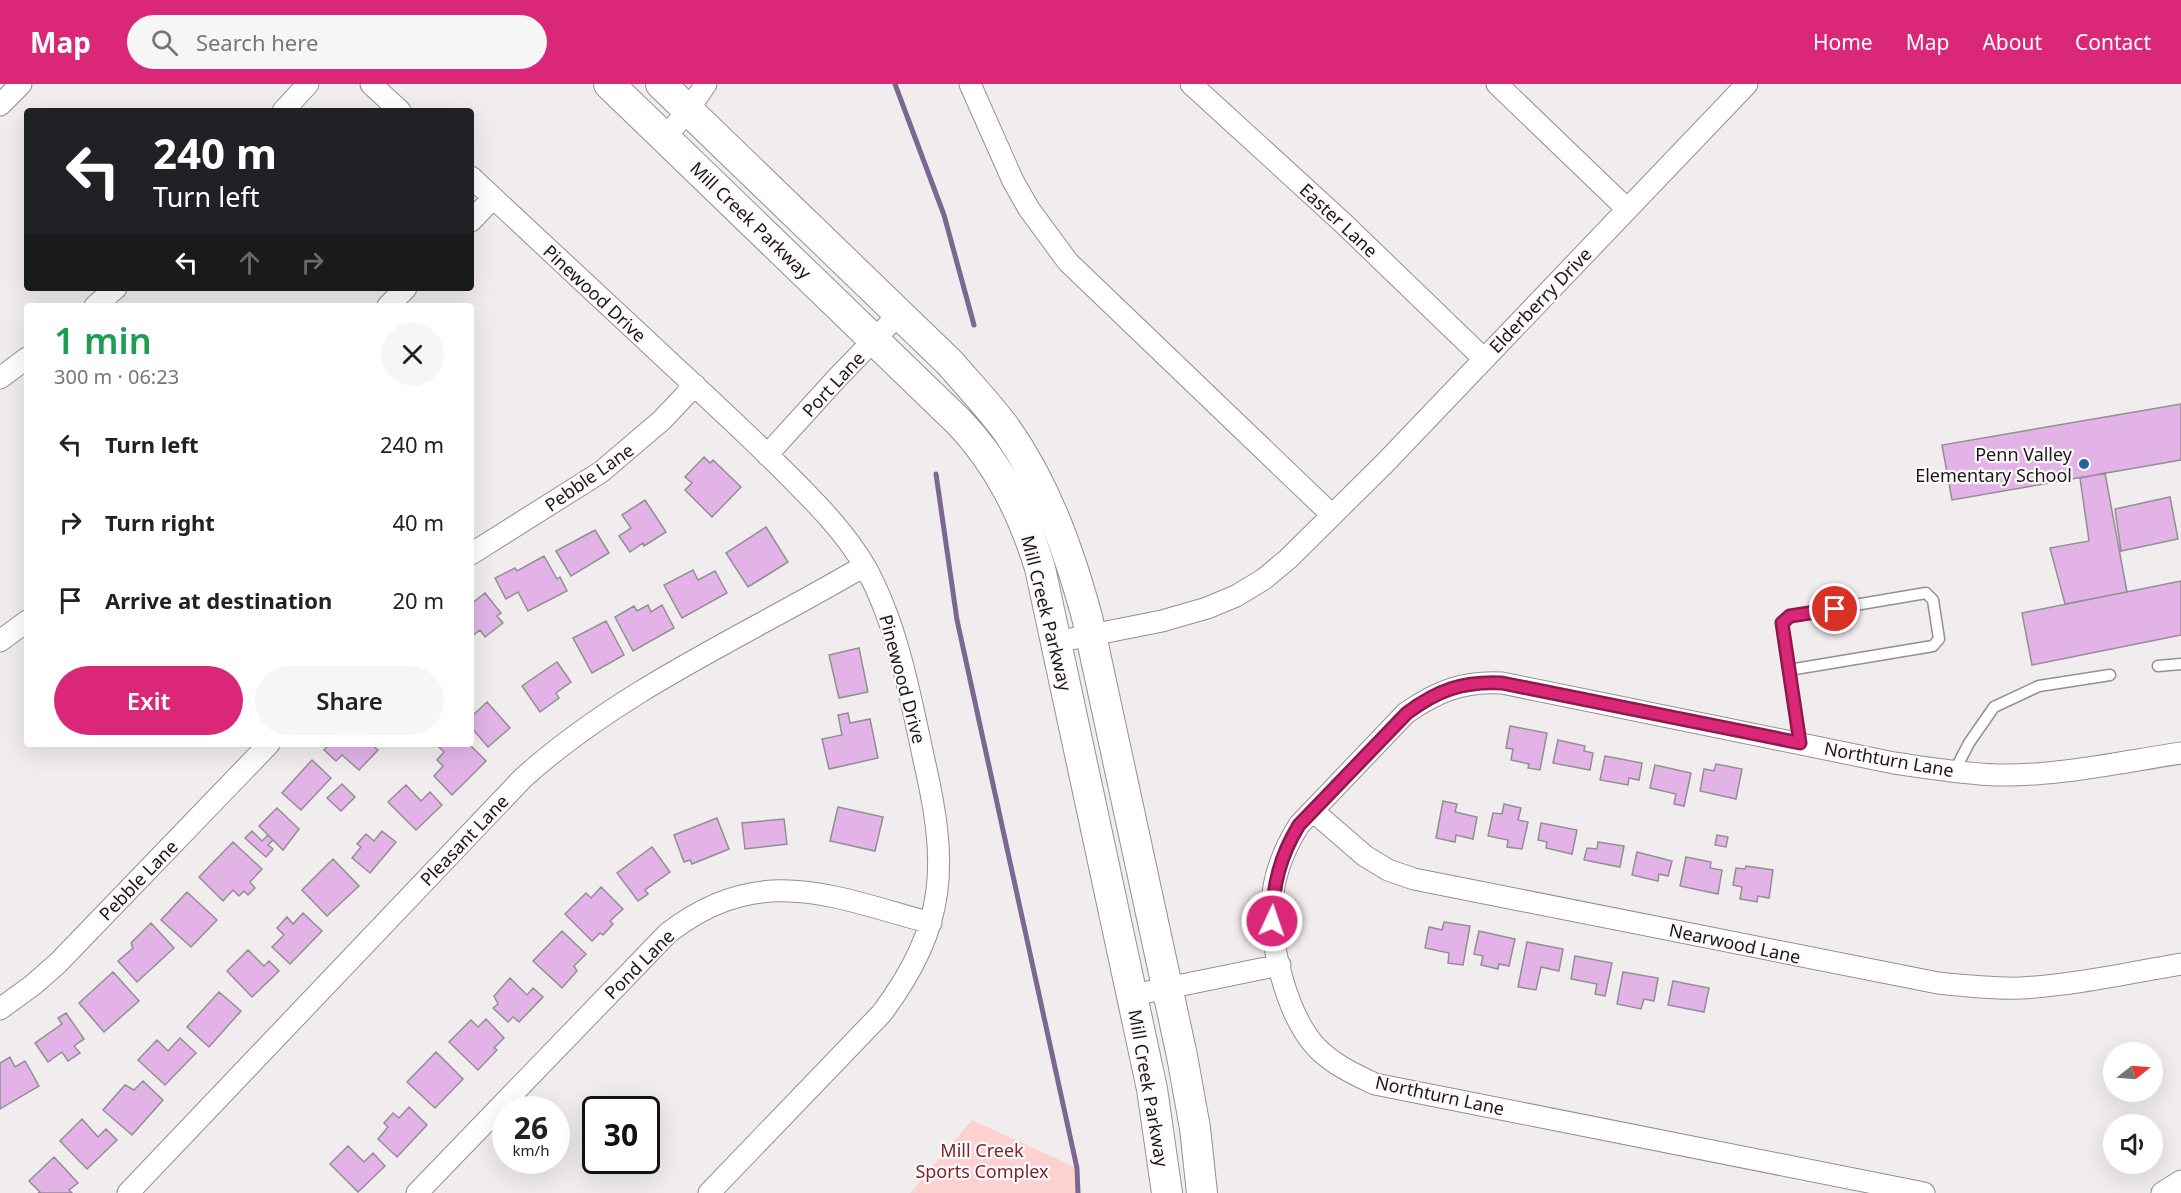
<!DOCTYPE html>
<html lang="en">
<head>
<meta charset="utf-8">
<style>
	body { margin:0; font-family:"Noto Sans",sans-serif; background:#f6f6f6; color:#222; height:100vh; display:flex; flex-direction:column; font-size:22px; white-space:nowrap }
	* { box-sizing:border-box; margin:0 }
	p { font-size:20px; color:#767676 }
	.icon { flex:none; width:33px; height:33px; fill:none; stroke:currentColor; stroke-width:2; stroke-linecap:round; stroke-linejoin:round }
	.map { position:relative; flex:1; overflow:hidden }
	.sheet { position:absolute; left:24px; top:219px; width:450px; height:444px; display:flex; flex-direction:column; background:#fff; border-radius:6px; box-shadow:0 6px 24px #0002 }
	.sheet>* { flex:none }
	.banner { position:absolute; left:24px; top:24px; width:450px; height:183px; border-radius:6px; box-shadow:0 6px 24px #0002; background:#202124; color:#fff; overflow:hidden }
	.needle { width:39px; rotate:73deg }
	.fabs { position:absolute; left:2103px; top:958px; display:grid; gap:12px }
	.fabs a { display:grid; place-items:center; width:60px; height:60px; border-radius:50%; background:#fff; box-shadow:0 6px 24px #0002; font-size:30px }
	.speed { position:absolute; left:492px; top:1012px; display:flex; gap:12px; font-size:30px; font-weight:700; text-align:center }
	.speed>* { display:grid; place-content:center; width:78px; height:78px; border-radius:50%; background:#fff; box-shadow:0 6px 24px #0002; line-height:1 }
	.speed small { font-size:15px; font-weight:400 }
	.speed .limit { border:3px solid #111; border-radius:9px; background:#fff; color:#111 }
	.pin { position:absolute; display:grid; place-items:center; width:51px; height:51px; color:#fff; margin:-26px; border:3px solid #fff; border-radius:50%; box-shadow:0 2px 6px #0007 }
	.me { position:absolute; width:66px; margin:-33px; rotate:3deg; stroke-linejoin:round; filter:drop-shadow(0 0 4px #0008) }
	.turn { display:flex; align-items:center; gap:21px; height:126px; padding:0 30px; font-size:27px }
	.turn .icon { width:78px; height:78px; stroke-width:2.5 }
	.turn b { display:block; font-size:42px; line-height:51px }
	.lanes { display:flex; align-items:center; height:57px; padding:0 30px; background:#0003; justify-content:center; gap:30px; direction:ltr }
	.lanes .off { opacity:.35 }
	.round { display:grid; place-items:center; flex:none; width:63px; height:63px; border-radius:32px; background:#f6f6f6 }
	.overview { display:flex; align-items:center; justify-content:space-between; height:102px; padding:0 30px }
	h1 { font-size:36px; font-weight:600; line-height:45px; color:#1e9e55 }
	.button { display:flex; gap:12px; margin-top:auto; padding:12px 30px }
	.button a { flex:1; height:69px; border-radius:36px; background:#db2777; color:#fff; font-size:24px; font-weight:600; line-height:69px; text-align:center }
	.button a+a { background:#f6f6f6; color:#222 }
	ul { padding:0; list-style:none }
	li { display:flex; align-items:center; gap:18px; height:78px; padding:0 30px }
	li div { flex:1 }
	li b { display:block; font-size:22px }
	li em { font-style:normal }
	header { display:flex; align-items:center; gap:36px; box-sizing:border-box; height:84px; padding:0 30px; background:#db2777; color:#fff }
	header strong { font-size:28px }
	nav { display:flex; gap:33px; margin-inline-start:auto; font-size:21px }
	.search { width:420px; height:54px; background:#f6f6f6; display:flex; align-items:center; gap:15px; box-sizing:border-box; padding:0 21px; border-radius:33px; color:#767676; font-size:22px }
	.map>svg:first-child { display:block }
	.green { fill:#fdd1d0 }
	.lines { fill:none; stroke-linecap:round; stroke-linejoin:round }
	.stream { stroke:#7a6891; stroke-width:5 }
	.building { fill:#e3b3e8; stroke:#918f91; stroke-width:1.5 }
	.service-casing { stroke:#939091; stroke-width:13 }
	.minor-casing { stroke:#939091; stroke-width:23 }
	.secondary-casing { stroke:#939091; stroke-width:32 }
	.service { stroke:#fff; stroke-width:10 }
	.minor { stroke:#fff; stroke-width:21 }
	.secondary { stroke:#fff; stroke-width:30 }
	.route-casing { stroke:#8e194d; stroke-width:15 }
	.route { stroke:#db2777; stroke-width:10 }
	.poi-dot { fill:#226399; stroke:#fefafc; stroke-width:2 }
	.labels { text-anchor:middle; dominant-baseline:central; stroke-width:4.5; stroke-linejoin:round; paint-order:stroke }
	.street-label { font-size:18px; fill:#1a1919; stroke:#fefafc }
	.poi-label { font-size:18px; fill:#1a1919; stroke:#fefafc; text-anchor:end }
	.park-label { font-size:18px; fill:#7a252c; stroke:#fefafc }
</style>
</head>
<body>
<header>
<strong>Map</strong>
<div class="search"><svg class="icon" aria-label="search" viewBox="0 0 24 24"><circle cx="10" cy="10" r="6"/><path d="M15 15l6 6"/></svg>Search here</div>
<nav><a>Home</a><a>Map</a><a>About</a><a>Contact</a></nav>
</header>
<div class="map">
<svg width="2181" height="1109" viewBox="0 0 2181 1109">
	<rect width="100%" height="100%" fill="#f1edef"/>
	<path class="green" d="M972 1036 1077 1084V1109H910Z"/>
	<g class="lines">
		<path class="stream" d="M895 0 944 131 974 241
			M936 390 957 536 1077 1084 1078 1109"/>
	</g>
	<path class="building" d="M2181 320V376L1952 416 1942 361Z
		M704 373 710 379 713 376 741 403 712 433 685 406 692 399 685 393Z
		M2105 389 2127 508 2065 520 2050 464 2089 457 2080 394Z
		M2170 413 2178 455 2121 467 2115 425Z
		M645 416 666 448 644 462 643 459 630 468 619 452 631 444 622 431Z
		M766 443 788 478 748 503 726 469Z
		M595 446 609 469 571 492 556 467Z
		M544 472 557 495 560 493 567 507 528 527 518 508 506 515 495 494 515 484 517 487Z
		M693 486 698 496 715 487 727 509 682 534 664 501Z
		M2181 497V551L2032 581 2022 529Z
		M485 509 501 529 497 532 503 539 485 553 480 546 471 553V520Z
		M648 521 651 528 662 521 674 544 633 567 615 533 634 522 637 527Z
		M606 537 624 571 592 589 573 554Z
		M859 564 868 608 839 614 829 571Z
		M557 578 571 598 556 609 559 614 540 628 522 602Z
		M487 618 510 644 488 663 471 643V633Z
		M848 629 850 639 870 635 878 674 829 685 822 655 842 651 838 631Z
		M1510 642 1547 649 1540 686 1528 684 1529 680 1511 676 1513 665 1506 664Z
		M1558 656 1585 662 1584 667 1593 669 1590 686 1553 679Z
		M329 660H371L378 666 359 686 342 671 336 677 324 666Z
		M438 660H469L486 677 452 711 434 692 443 682 437 676 444 668 437 661Z
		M1605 672 1642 679 1639 696 1629 694 1628 701 1600 696Z
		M312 676 331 694 301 726 282 709Z
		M1716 680 1742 685 1736 715 1700 707 1704 685 1714 687Z
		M1655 681 1691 689 1684 722 1674 720 1676 710 1650 704Z
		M342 700 355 713 341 727 327 714Z
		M406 701 421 717 430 708 442 721 416 746 388 718Z
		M1443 717 1457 720 1455 728 1477 733 1473 755 1456 751 1455 758 1436 754Z
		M1504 720 1521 724 1518 736 1528 738 1522 765 1507 763 1508 756 1488 752 1493 729 1502 730Z
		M838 723 883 733 875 767 830 757Z
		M277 724 299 745 283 766 259 742Z
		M717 734 729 765 692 780 690 776 684 778 674 751Z
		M784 735 787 760 745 765 742 739Z
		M1541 739 1577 746 1572 770 1546 764 1547 758 1538 756Z
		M252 747 262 757 268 751 273 756 268 761 273 765 266 773 245 754Z
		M382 747 396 758 370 789 352 774 361 763 357 760 366 750 374 757Z
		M1717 751 1728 753 1726 763 1715 761Z
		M233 758 262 785 250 798 255 804 248 811 244 807 239 812 233 806 223 817 199 793Z
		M1598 758 1624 762 1620 783 1584 776 1587 764 1597 765Z
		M652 763 670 788 645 806 648 810 638 817 617 789Z
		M1637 768 1672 777 1668 792 1659 790 1658 797 1632 791Z
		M1686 773 1711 778 1710 784 1722 786 1718 810 1680 802Z
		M333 775 359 802 327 832 302 806Z
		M1746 782 1773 786 1769 814 1758 812 1757 818 1740 815 1742 803 1733 801 1736 784 1745 785Z
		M601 803 623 825 610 837 613 840 603 851 600 849 592 857 565 830 586 809 591 814Z
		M187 808 217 836 191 863 161 836Z
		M303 829 322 847 290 880 272 863 284 851 277 844 287 833 293 840Z
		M1444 838 1470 842 1463 881 1448 879 1449 869 1425 864 1429 843 1442 846Z
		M151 839 174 864 137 898 118 877 133 864 131 859Z
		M562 847 586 870 574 882 577 887 562 904 533 877Z
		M1479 847 1515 855 1509 882 1499 880 1498 885 1481 881 1483 872 1474 870Z
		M1527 858 1563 865 1559 887 1541 883 1536 906 1518 903Z
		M248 866 264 882 269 877 279 887 252 913 227 887Z
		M1575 872 1612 879 1605 912 1595 910 1597 900 1571 895Z
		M113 888 139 917 104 948 79 919Z
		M1623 888 1658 894 1654 917 1644 915 1641 925 1617 920Z
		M510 894 527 911 533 904 543 913 519 938 513 933 508 938 493 924 498 920 494 912Z
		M1673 897 1709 904 1704 928 1668 921Z
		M219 908 241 927 209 963 187 943Z
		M66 929 84 955 74 962 80 969 68 977 62 968 48 978 35 959 62 940 58 934Z
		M486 935 504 954 494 964 497 966 478 986 449 958 471 936 478 943Z
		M180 954 196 969 165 1001 138 976 157 956 168 967Z
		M436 968 463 995 435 1024 407 998Z
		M10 973 15 983 25 977 39 1002 0 1025V979Z
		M143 997 163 1016 132 1051 103 1026 125 1001 134 1006Z
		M409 1023 427 1041 397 1073 378 1055 388 1043 384 1039 393 1029 399 1034Z
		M82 1035 98 1053 106 1045 117 1056 87 1085 60 1057Z
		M348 1062 364 1078 373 1069 385 1082 358 1108 330 1080Z
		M54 1073 78 1099 69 1106 72 1109H38L40 1108 29 1097Z"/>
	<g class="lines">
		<defs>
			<path id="service" d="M2158 582 2181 580
				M1789 586 1933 562 1939 555 1933 516 1926 509 1790 532 1782 539 1800 659
				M1954 688 1969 659 1994 623 2039 602 2110 591"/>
			<path id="minor" d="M371 0 400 27
				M970 0 1013 97 1029 125 1068 178 1332 431
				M1191 0 1342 138 1484 275
				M1497 0 1627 125
				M0 21 21 0
				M283 27 308 0
				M665 54 688 26 706 0
				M471 93C550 167 630 241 709 315 735 339 761 364 787 390 816 419 845 448 866 484 898 543 910 611 924 676 948 780 948 840 882 929L709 1109
				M471 137 493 114
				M95 222 116 204
				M388 222 406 204
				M0 294 27 274
				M767 371 837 294 899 230
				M471 470 601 388 662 336 695 301
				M0 557 27 537
				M1056 558 1162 537 1207 524 1236 512 1264 495 1288 475 1385 379 1747 0
				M1313 727 1365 772 1388 786 1414 795 1938 899C1966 902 1994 905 2021 904 2075 901 2128 889 2181 880
				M1133 911 1280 881
				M0 925 33 901 58 879 269 660
				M128 1109 523 694C623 604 749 550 864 482
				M417 1109 668 849C760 778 831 812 931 839
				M1924 1109 1375 1000C1354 990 1334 981 1317 964 1286 931 1267 854 1273 809 1276 785 1286 762 1299 741L1406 629C1438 607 1463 597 1502 599L1894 679C1929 684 1964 690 1999 691 2059 692 2121 678 2181 669
				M2162 1109 2181 1097"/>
			<path id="secondary" d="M609 0 959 338C999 380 1023 429 1040 484L1152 1005 1167 1109
				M661 0 950 279C969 301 989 322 1006 345 1046 402 1069 467 1087 533L1182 972 1195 1044 1202 1109"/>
		</defs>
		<use href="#service" class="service-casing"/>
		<use href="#minor" class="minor-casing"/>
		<use href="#secondary" class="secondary-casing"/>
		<use href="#service" class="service"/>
		<use href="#minor" class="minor"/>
		<use href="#secondary" class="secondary"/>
	</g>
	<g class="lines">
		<defs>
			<path id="route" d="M1272 837C1273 801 1280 772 1299 741L1407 629C1438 606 1463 597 1502 599L1800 659 1782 539 1790 532 1835 525"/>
		</defs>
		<use href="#route" class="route-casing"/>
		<use href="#route" class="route"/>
	</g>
	<circle class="poi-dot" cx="2084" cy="380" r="6"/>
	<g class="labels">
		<g class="street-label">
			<text transform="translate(751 136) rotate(44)">Mill Creek Parkway</text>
			<text transform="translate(1339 136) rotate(43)">Easter Lane</text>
			<text transform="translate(595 209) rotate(43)">Pinewood Drive</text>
			<text transform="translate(1540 216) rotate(-46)">Elderberry Drive</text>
			<text transform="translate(833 300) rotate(-47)">Port Lane</text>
			<text transform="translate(589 393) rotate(-35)">Pebble Lane</text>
			<text transform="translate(1047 529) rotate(76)">Mill Creek Parkway</text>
			<text transform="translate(903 595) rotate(75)">Pinewood Drive</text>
			<text transform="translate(1889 675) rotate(10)">Northturn Lane</text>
			<text transform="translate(464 756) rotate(-46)">Pleasant Lane</text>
			<text transform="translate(138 796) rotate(-46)">Pebble Lane</text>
			<text transform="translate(1735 859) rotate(12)">Nearwood Lane</text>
			<text transform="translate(639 880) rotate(-45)">Pond Lane</text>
			<text transform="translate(1149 1004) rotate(80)">Mill Creek Parkway</text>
			<text transform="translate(1440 1011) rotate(12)">Northturn Lane</text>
		</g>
		<g class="poi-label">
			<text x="2072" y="370">Penn Valley<tspan x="2072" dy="21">Elementary School</tspan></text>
		</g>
		<g class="park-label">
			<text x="982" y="1066">Mill Creek<tspan x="982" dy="21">Sports Complex</tspan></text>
		</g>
	</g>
</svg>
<div class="fabs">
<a><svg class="needle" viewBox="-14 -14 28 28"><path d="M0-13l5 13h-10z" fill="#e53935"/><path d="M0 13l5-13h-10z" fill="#767676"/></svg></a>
<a><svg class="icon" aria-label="sound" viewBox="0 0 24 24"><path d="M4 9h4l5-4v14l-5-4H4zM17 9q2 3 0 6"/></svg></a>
</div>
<div class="speed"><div>26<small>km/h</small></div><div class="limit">30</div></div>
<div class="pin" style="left:1835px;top:525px;background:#d93025"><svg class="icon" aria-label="arrive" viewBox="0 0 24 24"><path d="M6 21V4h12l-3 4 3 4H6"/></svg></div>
<svg class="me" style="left:1272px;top:837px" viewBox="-20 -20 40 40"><circle r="17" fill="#db2777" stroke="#fff" stroke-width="3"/><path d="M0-11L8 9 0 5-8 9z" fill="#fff"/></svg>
<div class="banner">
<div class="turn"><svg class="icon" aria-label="left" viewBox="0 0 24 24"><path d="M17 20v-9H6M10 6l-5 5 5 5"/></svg><div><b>240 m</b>Turn left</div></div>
<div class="lanes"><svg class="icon" aria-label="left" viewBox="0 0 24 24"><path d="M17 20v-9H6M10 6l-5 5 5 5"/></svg><svg class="icon off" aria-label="ahead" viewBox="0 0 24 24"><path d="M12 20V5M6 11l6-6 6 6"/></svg><svg class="icon off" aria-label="right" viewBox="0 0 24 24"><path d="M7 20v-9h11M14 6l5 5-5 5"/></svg></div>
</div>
<section class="sheet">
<div class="overview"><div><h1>1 min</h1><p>300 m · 06:23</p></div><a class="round"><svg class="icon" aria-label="close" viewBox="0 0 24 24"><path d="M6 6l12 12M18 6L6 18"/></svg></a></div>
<ul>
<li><svg class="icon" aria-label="left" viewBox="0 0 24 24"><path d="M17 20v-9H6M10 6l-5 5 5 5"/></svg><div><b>Turn left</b></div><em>240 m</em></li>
<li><svg class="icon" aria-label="right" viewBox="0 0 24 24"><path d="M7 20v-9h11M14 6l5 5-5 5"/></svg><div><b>Turn right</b></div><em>40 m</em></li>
<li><svg class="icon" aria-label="arrive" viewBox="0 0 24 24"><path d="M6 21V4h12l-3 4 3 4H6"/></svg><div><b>Arrive at destination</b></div><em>20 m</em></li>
</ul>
<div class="button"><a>Exit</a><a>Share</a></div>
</section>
</div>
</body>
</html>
